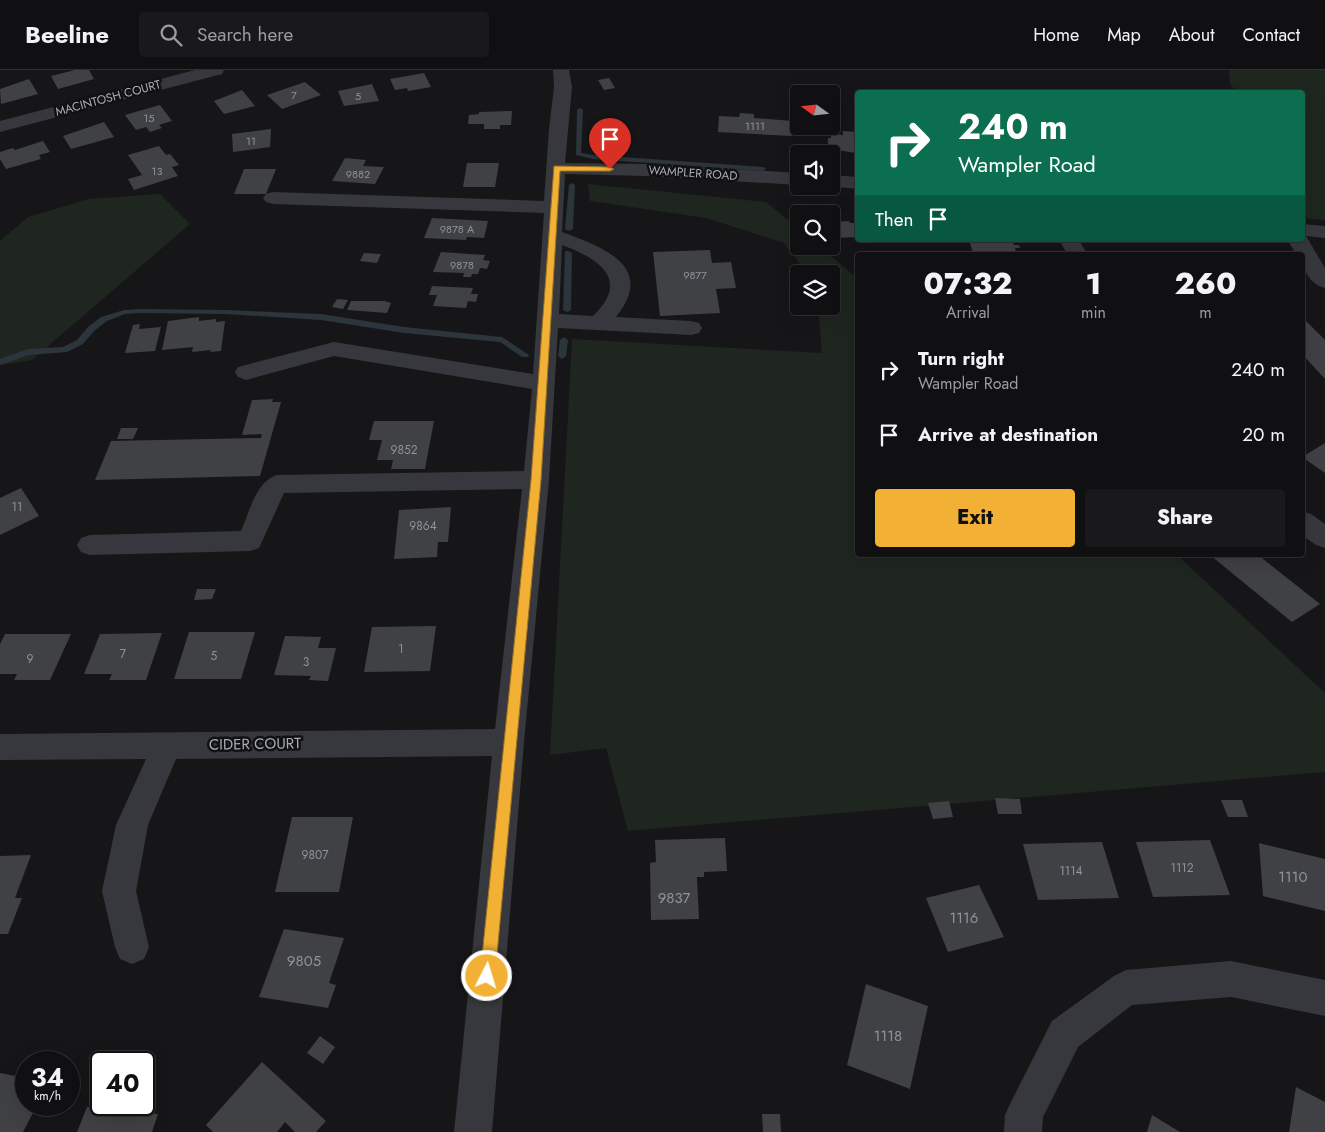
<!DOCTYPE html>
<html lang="en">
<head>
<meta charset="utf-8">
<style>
	body { margin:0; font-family:Jost,sans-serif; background:#19191b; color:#f1f3f6; height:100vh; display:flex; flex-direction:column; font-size:19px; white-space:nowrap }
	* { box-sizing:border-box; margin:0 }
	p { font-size:16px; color:#9c9d9f }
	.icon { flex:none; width:28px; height:28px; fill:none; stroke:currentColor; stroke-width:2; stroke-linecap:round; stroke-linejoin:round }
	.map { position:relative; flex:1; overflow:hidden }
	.sheet { position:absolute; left:855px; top:182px; width:450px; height:305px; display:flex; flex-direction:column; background:#101012; border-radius:5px; box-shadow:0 5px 20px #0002,0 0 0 1px #303032 }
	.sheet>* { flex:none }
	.top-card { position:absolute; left:855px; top:20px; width:450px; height:152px; border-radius:5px; box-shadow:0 5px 20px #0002,0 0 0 1px #303032; background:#0b6e4f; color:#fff; overflow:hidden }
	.needle { width:32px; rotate:285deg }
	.controls { position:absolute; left:790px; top:15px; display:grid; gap:10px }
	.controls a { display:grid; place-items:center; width:50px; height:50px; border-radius:5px; background:#101012; box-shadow:0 5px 20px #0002,0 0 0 1px #303032; font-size:25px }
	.speed { position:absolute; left:15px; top:981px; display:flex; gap:10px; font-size:25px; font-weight:700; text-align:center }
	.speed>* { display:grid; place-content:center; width:65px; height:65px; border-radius:50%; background:#101012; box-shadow:0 5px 20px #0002,0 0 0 1px #303032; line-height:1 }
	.speed small { font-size:12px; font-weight:400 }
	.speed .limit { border:2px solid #111; border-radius:8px; background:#fff; color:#111 }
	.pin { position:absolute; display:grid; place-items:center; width:42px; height:42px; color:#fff; margin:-51px -21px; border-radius:50% 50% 50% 0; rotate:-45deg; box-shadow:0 0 5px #0007 }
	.pin .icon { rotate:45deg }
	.me { position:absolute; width:55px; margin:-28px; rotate:5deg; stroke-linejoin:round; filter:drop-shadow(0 0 4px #0008) }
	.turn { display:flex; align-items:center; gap:18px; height:105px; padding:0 20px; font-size:22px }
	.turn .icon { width:65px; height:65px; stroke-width:2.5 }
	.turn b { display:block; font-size:35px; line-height:42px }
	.then { display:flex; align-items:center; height:48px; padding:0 20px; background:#0003; gap:10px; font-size:19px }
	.eta { display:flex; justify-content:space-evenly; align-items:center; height:85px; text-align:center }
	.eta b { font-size:30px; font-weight:800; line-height:35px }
	.action { display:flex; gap:10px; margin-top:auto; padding:10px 20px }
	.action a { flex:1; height:58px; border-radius:5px; background:#f2b134; color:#111; font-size:20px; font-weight:800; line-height:58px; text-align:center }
	.action a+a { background:#19191b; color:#f1f3f6 }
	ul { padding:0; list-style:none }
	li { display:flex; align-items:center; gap:15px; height:65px; padding:0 20px }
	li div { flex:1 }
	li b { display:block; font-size:19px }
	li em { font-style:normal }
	header { display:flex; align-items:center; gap:30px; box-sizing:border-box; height:70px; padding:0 25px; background:#101012; border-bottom:1px solid #303032 }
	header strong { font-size:24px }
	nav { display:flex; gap:28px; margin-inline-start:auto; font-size:18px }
	.search { width:350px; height:45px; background:#19191b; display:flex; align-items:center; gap:12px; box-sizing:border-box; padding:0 18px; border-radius:5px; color:#9c9d9f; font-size:19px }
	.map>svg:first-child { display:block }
	.green { fill:#1e261f }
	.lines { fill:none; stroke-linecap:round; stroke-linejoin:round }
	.stream { fill:#2c353c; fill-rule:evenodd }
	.building { fill:#404145 }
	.minor { fill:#37383d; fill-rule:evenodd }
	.route { fill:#f2b134; stroke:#9d7322 }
	.labels { text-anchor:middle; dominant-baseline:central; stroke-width:5; stroke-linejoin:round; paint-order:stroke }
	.far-number-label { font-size:11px; fill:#8e929b }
	.far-street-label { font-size:12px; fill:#a8adb8; stroke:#111113 }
	.number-label { font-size:12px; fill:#8e929b }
	.street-label { font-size:15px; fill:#a8adb8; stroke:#111113 }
	.near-number-label { font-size:15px; fill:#8e929b }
</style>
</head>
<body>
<header>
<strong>Beeline</strong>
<div class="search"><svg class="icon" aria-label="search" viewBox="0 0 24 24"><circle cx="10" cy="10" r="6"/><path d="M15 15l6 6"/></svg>Search here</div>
<nav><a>Home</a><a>Map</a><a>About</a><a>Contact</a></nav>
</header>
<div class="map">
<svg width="1325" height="1062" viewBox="0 0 1325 1062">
	<rect width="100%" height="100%" fill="#161618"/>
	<path class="green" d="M1229 0H1325V150L1303 148 1302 22H1237L1230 14Z
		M588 114 766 132 799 159V176H819L857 208 858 485H1177L1325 623V702L628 761 606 678 550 685 572 269 822 283 818 236H831V204H808L784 173 706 148 590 131Z
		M160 124 190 154 32 290 0 295V171L28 147 89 129Z"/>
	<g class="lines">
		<path class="stream" d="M580 38 583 40 581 83 593 85 763 97 766 99 763 101 593 89 576 85 577 40Z
			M572 113 575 115 573 159 569 161 565 159 569 115Z
			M565 181H568L572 183 571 240 567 242 563 240Z
			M140 239 226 240 321 244 404 257 502 267 529 285 528 287H522L500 272 404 263 321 250 226 244 140 243 125 244 107 251 94 261 83 274 67 282 29 285 0 295V289L28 279 63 277 77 270 88 257 101 247 124 240Z
			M564 267 568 270 566 286 562 289 558 286 560 270Z"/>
	</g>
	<path class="building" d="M75 0H89L94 9 58 19 51 6Z
		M424 3 431 17 408 21 407 18 395 20 390 9Z
		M609 8 615 18 604 20 598 10Z
		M29 9 38 24 1 34 0 19Z
		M305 12 321 25 282 39 267 25Z
		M372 14 379 31 344 36 338 21Z
		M242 20 255 36 224 44 214 31Z
		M160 35 172 51 159 55 162 58 150 62 146 57 136 60 125 45Z
		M512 41 511 55H500V59H484V54H468L469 45 479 44V42Z
		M740 43 754 44V48L793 51 792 66 718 62 719 46 739 47Z
		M104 52 114 67 71 79 63 66Z
		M271 59 270 77 233 82 232 64Z
		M843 61 857 62V81H856V83L830 79V75H828V68H831V64L843 65Z
		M43 71 50 82 39 85 41 89 6 99 0 89V82L13 78 15 80Z
		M159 76 166 85 170 84 179 95 172 97 178 106 134 120 128 109 142 105 128 85Z
		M345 88 366 90 363 96 384 97 375 114 332 111Z
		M467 93H499L495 117H463Z
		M244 99H276L266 124H234Z
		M432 148 488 151 484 168 467 167 466 170 424 168Z
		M849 151 850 153H858V167L831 168V152Z
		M969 170H1012L1014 175H1019L1020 178H1015L1017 185 973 183Z
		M710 180 712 193 731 192 736 218 716 219 720 243 660 246 653 182Z
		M441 182 485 185 483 190 490 191 487 199 480 198 478 204H472L471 207H463L464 203 433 202Z
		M364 183 381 184 377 193 360 191Z
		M432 216 473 218 471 224H478L476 232 468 231 466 238 433 236 437 225H429Z
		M337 229 348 230 343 239 332 237Z
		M351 231H385L391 233 387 243 347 240Z
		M199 247V251L216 249V252L225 251 221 281 210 282 211 280 192 282 193 277 162 280 168 251Z
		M1302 247 1325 270V309L1302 284Z
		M140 254 139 259 161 257 155 281 125 283 133 255Z
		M273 329 272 332H281L260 406 95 410 111 371 261 368 262 364 242 365 252 330Z
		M374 351H434L425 399H391L393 390H377L382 370H369Z
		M121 358H138L133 369H117Z
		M1325 373V403L1302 387Z
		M21 418 39 446 0 465V428Z
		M451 437 448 472H438L437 487 394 489 399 440Z
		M1210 485H1258L1320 534 1292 552Z
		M197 519H216L212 529 194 530Z
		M436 556 430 601 364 602 372 557Z
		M189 562H255L241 609H174Z
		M162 563 146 610H109L112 604H84L100 564Z
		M5 564H71L50 610H14L17 604H0V574Z
		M285 566 321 567 318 578H336L328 611 309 610 311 606 274 605Z
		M995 728 1020 729 1022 744H998Z
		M1221 730H1242L1248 747H1228Z
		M949 731 953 747 933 749 928 733Z
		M292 747H353L339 822H275Z
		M725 768 727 801 704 802V807H697L699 849 651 850 650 793 656 792 655 770Z
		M1210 770 1230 825 1153 827 1136 772Z
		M1102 772 1119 828 1038 830 1023 774Z
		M1259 773 1325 789V841L1263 826Z
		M31 785 15 828H22L8 864H0V786Z
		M979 815 1004 867 948 882 926 828Z
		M284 859 344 868 329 913 336 915 328 938 259 927Z
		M866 914 928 936 910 1019 847 995Z
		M320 966 335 977 323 994 307 983Z
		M262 992 326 1051 316 1062H295L285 1052 277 1062H213L206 1055Z
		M0 1003 26 1008V1035H37L23 1062H0Z
		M1296 1017 1325 1032V1062H1289Z
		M87 1037 158 1044 152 1062H77Z
		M762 1044H780L781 1062H763Z
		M1152 1045 1180 1062H1147Z"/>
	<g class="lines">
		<path class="minor" d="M195 0H224L222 4 0 62V51Z
			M553 0H569L572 17 565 93 645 94 799 103V115L645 106 565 104 562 162C602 177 657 196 616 247L691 251 699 253 702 258 699 263 691 265 558 258 549 410 524 672 492 1062H454L492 686 176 689 148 755 136 821 149 877 144 889 132 894 120 889 115 877 102 821 116 755 146 689 0 690V664L495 659 522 419 284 423 259 478 250 481 90 485 81 482 77 475 81 468 90 465 241 461C249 443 256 411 277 405L524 401 532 319 334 286 246 310 238 307 235 302 238 297 334 272 533 304 544 143 273 134 266 132 263 128 266 124 273 122 544 131 549 59 554 17ZM562 175C597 188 632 209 593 246L559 244Z
			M831 105 858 107V119L829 116H831Z
			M1302 154 1325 156V168L1306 166 1325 198V218C1310 215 1302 199 1302 185H1296L1288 170H1302Z
			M1059 170H1079L1088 185H1068Z
			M1302 441 1311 444 1325 454V478L1316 475 1302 465Z
			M1231 891 1325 910V946L1231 927 1132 935 1078 977 1043 1047 1042 1062H1004L1005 1045 1011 1032 1052 951 1114 906 1126 900Z"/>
	</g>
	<path class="route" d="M554 96 610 97 614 99 610 101H560L541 410 495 906 493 911 487 913 482 911 480 906 531 410Z"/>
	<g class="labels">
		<g class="far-number-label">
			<text x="294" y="25">7</text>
			<text x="358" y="26">5</text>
			<text x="149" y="48">15</text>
			<text x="755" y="56">1111</text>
			<text x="251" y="71">11</text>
			<text x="157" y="101">13</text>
			<text x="358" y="104">9882</text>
			<text x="457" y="159">9878 A</text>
			<text x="462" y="195">9878</text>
			<text x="695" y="205">9877</text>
		</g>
		<g class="far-street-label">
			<text transform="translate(108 28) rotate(-15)">MACINTOSH COURT</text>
			<text transform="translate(693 103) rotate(4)">WAMPLER ROAD</text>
		</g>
		<g class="number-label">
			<text x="404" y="380">9852</text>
			<text x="17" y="437">11</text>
			<text x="423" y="456">9864</text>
			<text x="401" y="579">1</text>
			<text x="123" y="584">7</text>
			<text x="214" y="586">5</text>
			<text x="30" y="589">9</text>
			<text x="306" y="592">3</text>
			<text x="315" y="785">9807</text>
			<text x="1182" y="798">1112</text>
			<text x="1071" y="801">1114</text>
		</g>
		<g class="street-label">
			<text transform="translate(255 674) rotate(-1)">CIDER COURT</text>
		</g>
		<g class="near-number-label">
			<text x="1293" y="807">1110</text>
			<text x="674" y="828">9837</text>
			<text x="964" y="848">1116</text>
			<text x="304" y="891">9805</text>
			<text x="888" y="966">1118</text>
		</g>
	</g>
</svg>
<div class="controls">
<a><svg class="needle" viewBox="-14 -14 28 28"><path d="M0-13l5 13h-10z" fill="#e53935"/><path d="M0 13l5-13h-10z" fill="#9c9d9f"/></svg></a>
<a><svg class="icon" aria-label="sound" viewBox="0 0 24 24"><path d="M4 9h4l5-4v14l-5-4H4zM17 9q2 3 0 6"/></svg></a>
<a><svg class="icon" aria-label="search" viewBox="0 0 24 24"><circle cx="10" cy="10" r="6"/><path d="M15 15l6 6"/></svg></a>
<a><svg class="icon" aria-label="layers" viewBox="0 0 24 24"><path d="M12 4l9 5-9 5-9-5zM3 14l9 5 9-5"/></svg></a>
</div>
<div class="speed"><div>34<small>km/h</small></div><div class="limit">40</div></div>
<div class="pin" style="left:610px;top:99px;background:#d93025"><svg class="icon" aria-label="arrive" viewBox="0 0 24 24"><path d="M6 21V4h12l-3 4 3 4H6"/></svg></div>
<svg class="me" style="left:487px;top:906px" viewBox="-20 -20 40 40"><circle r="17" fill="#f2b134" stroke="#fff" stroke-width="3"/><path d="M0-11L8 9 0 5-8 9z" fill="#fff"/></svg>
<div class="top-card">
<div class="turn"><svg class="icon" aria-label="right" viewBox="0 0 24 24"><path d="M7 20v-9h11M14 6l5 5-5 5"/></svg><div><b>240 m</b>Wampler Road</div></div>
<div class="then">Then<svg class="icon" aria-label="arrive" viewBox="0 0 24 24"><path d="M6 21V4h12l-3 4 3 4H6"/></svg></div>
</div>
<section class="sheet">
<div class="eta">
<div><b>07:32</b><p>Arrival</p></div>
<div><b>1</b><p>min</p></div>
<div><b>260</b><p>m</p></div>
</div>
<ul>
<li><svg class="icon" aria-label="right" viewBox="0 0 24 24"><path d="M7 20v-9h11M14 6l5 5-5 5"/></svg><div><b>Turn right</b><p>Wampler Road</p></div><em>240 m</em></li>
<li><svg class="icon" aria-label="arrive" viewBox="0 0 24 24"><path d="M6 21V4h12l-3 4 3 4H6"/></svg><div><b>Arrive at destination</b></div><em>20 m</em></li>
</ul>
<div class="action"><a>Exit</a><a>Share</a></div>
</section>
</div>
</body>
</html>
